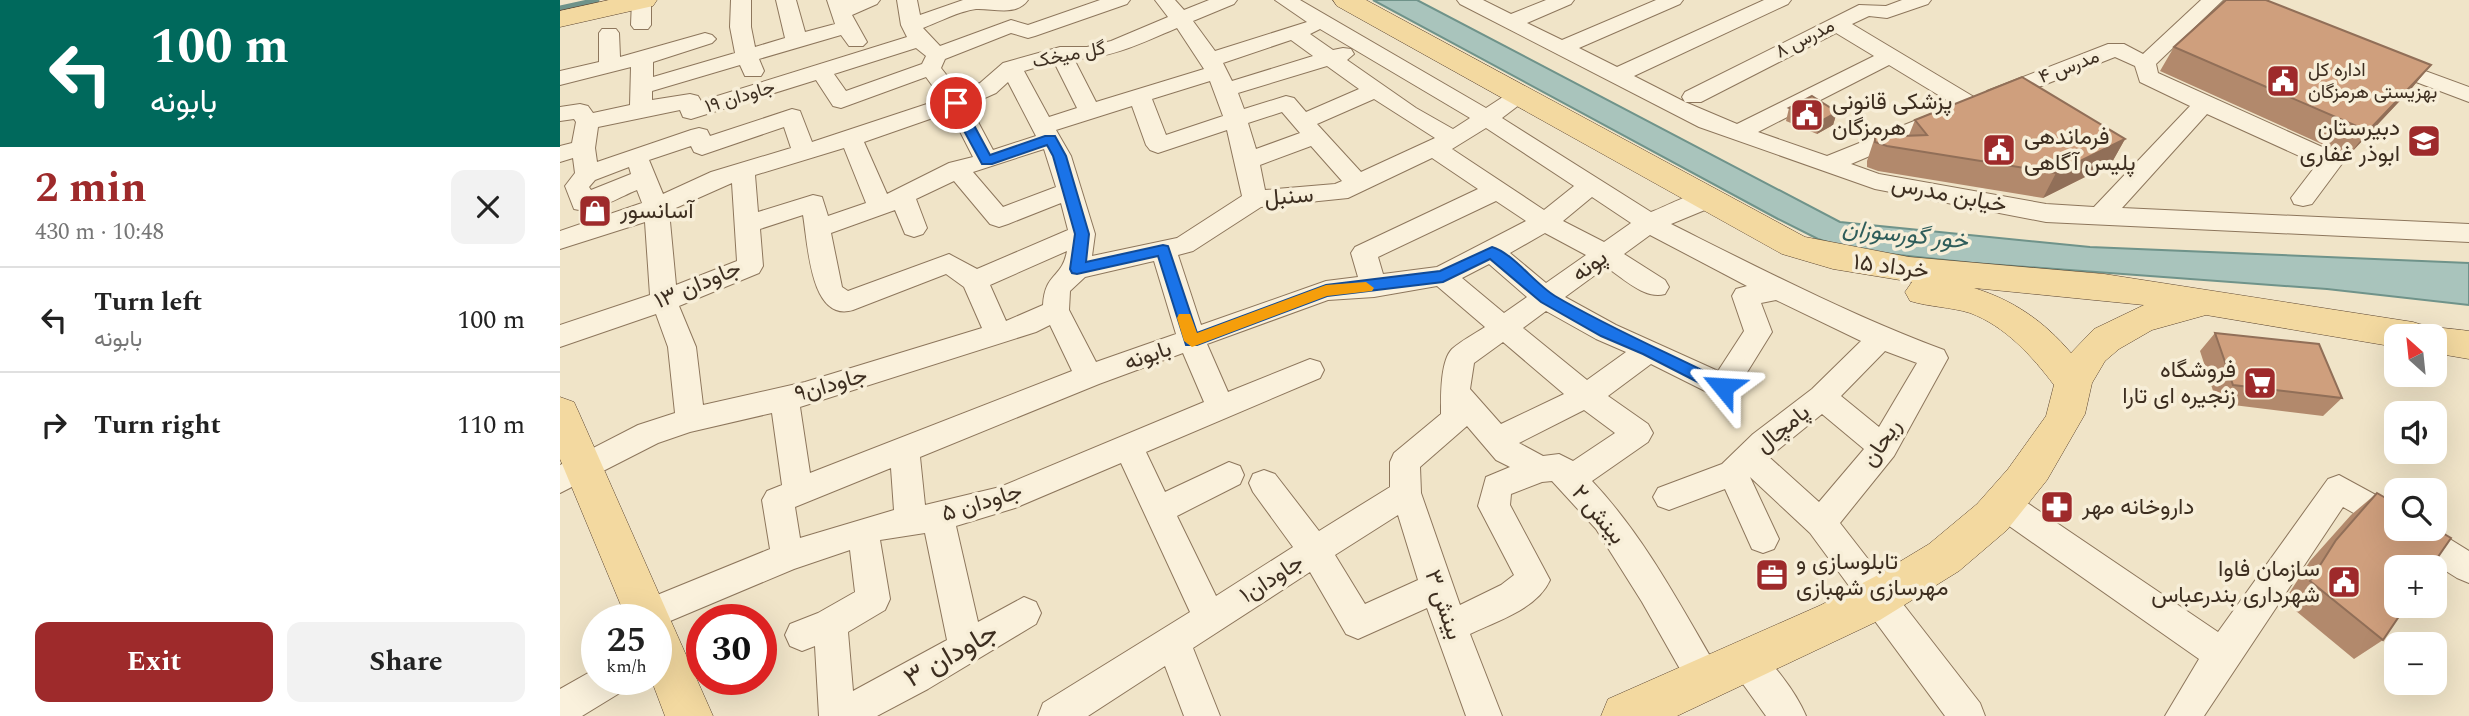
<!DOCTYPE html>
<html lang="en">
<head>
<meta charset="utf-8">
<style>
	body { margin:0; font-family:Spectral,Vazirmatn,serif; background:#f2f2f2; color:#222; height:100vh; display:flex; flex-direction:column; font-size:26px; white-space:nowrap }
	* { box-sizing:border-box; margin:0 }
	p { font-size:23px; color:#767676 }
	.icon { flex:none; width:38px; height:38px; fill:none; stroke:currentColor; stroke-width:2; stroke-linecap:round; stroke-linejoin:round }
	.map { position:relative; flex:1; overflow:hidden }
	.drawer { display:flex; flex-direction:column; background:#fff; width:560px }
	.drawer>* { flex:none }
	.top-card { background:#00695c; color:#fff; overflow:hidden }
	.needle { width:46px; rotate:333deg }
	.fabs { position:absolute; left:1824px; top:324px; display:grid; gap:14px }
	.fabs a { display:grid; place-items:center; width:63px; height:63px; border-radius:14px; background:#fff; box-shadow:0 7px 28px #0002; font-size:35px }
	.speed { position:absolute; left:21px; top:604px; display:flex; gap:14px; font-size:35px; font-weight:700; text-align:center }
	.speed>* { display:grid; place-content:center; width:91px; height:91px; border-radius:50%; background:#fff; box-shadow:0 7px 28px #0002; line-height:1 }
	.speed small { font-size:18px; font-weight:400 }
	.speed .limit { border:10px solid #d22; background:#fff; color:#111 }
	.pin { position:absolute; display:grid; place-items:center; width:60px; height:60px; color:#fff; margin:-30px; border:4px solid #fff; border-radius:50%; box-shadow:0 2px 7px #0007 }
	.me { position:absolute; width:77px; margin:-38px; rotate:297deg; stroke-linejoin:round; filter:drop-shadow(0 0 5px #0008) }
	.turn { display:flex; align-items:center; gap:24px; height:147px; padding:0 35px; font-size:32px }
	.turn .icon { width:91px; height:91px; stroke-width:2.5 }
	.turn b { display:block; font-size:49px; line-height:60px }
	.round { display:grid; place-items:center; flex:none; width:74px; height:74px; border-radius:14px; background:#f2f2f2 }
	.head { display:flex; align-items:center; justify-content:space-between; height:119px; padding:0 35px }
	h1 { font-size:42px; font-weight:700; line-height:52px; color:#9e2a2b }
	.primary-button { display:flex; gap:14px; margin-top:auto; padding:14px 35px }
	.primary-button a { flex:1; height:80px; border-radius:14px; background:#9e2a2b; color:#fff; font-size:28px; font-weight:700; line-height:80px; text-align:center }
	.primary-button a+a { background:#f2f2f2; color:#222 }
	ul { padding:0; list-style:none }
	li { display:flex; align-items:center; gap:21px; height:105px; padding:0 35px; border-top:2px solid #e0e0e0 }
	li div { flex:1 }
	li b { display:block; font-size:26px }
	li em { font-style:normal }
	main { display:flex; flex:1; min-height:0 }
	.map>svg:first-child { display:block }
	.water { fill:#a9c4bc; stroke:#6f938a; stroke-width:2 }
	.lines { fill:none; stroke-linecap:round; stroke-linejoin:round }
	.stream { stroke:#6f938a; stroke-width:5 }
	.minor-casing { stroke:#8d765c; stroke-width:2 }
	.major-casing { stroke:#5b4430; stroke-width:1 }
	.minor { fill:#faf1dc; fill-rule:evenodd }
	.major { fill:#f3d9a0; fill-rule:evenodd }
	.wall { fill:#b2896c }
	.shaded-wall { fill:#916f58 }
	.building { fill:#cf9f7d; stroke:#916f58; stroke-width:2 }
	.route { fill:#1a73e8; stroke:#114b97; stroke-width:2 }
	.slow { fill:#f59e0b }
	.labels { text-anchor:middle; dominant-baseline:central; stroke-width:7; stroke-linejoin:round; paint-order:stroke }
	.far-street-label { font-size:19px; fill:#3d2e20; stroke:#f7eed8 }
	.far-poi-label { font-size:19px; fill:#3d2e20; stroke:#f7eed8; text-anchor:start }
	.poi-label { font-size:23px; fill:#3d2e20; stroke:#f7eed8; text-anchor:start }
	.street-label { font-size:23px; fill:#3d2e20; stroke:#f7eed8 }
	.water-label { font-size:24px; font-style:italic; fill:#2f5d5a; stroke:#f7eed8 }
	.near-street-label { font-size:28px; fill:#3d2e20; stroke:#f7eed8 }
</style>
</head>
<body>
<main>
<section class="drawer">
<div class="top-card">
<div class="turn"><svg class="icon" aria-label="left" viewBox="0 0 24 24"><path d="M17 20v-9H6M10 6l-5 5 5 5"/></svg><div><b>100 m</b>بابونه</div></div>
</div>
<div class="head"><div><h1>2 min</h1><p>430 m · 10:48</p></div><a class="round"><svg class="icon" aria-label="close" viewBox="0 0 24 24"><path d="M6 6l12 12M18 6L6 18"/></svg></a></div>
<ul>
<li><svg class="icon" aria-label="left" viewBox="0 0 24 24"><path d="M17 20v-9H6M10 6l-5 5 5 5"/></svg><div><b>Turn left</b><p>بابونه</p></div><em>100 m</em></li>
<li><svg class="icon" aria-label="right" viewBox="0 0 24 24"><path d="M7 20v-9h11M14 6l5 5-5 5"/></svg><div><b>Turn right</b></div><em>110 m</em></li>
</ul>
<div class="primary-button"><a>Exit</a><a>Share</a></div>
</section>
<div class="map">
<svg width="1909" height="716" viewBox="0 0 1909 716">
	<rect width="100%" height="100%" fill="#f0e4c8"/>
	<path class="water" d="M813 0H857L1280 222 1530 247 1909 263V305L1767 289 1413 263 1293 250 1258 239 1218 219Z"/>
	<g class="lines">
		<path class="stream" d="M0 8 37 0"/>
		<defs>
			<path id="minor" d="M72 0 91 1V25L88 29H74L71 25Z
				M171 0H191V27L195 47 225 38 216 0H236L245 32 275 24 267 0H320L317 4 292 15 307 42 303 46H289L281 35 199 59 204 71 201 76H185L180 65 92 91V100L130 94 138 96 141 101 347 37 341 25 337 0H357L360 15 403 0H468C456 17 433 8 416 9 399 11 379 22 363 28L380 46 451 20 468 25 540 0H570L567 4 475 36 468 38 451 33 385 59 381 68 400 92 420 83 443 63 500 47H527L551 41 608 17 595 0H615L624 10 649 0H677L674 4 633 21 655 51 747 22 715 0H740L926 108 952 91H968L971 96 942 118 1091 212C1110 205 1137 188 1157 193L1160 199 1157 205 1111 224C1201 269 1290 315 1384 350L1388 358 1334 456 1280 523 1420 703 1425 716H1385L1250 533 1190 477 1219 539 1214 549 1203 553 1192 549 1165 489 1109 510 1098 506 1093 497 1098 488 1162 464 1193 434 1252 389 1301 341 1216 300 1201 303 1212 332 1173 395 1163 398 1153 395 1091 364 1048 396 1088 424 1093 433 1088 442 1032 481C1084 536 1119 603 1157 668L1163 680 1157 692 1145 697 1133 692 1082 602 1036 529 992 481 982 482 951 494 950 505 990 580C977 609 937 621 910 634L942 716H906L867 608 798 639 786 634 750 572 633 648 660 716H624L605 666 528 716H478L483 703 630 612 561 463 455 508 396 526 418 622 464 597 476 602 481 613 476 624 368 689 317 716H259L255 646 242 651 230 646 225 635 230 624 258 613 295 592 290 550 234 569 96 627V620H72L70 615 75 604 210 549 202 500 207 491 222 485 212 413 130 432 98 443 0 493V465L78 425 115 413 108 347 96 314 0 347V325L90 295 85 222 0 249V231L82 203 77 190C59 197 34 214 14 209L5 186 15 173 13 158 0 162V146L12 143 16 122 14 119 0 121V107L20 104 28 106 33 113 70 105 71 67 0 85V71L39 62V33L42 29H56L59 33 60 57 145 33 152 35 156 39 152 43 93 62V77L175 53 170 27ZM617 28 644 69 536 102 514 59C550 59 584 42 617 28ZM760 29 910 118 893 129 856 108 787 60 794 54 791 49 783 48 773 50 750 34ZM731 40 753 56 672 81 663 63ZM356 48 366 56 362 64 286 91 274 74ZM494 62 517 108 489 117 464 71ZM767 66 799 89 746 112 734 98 726 96 684 109 678 93ZM366 77 382 99 252 142 240 111 232 109 150 136 147 130 139 128 131 130 37 162 35 148 38 127 120 110 123 117 131 119 256 80 273 106 281 108ZM650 81 663 116 606 135 592 99ZM448 82 476 136 433 150 409 105 436 93ZM814 99 875 138 801 172 757 124ZM572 106 586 145 590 150 598 153 667 130 682 196 617 238 532 256 535 234 511 156 496 130ZM390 112 413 157 389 163 327 194 304 142ZM722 112 740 133 696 149 688 123ZM224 127 231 148 151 172 103 194 89 160 131 146 134 152 142 155ZM926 128 1014 186 984 210 892 149ZM751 146 782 181 775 184 705 190 700 165ZM284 148 306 203 268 216 262 197 253 195 198 212 195 175ZM484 149 496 187 443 207 413 172ZM872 158 918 189 795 247 791 253 798 277 766 281 641 325 618 255 633 251 701 207 788 198ZM69 167 71 174 31 190 29 187 35 180ZM394 181 430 224 439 227 448 224 501 203 508 230 417 269 389 254 288 291 282 287 271 233 335 210 345 234 354 237 363 234 367 228 356 199ZM172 183 177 261 116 285 109 211ZM1032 197 1071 223 1044 242 1003 221ZM936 201 966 221 877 267 823 274 818 257ZM243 215C248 243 250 323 293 310L386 274 404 287 422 328 245 382 143 405 136 347 119 306 199 273 203 266 200 229ZM985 233 1026 255 986 283 950 253ZM1090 235 1187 286 1176 289 1172 296 1184 331 1158 371 1056 325 1005 297 1046 267C1063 278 1085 300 1105 294L1109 287 1105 280 1064 254ZM507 251C502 279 485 272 483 305L446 321 430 285ZM594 261 616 334 536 362 509 310 510 291 525 277ZM929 264 967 297 944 313 902 278ZM877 286 925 327C914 334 901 341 892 349 880 361 881 398 881 414L834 453 830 462V487L759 531 715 474 704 470 693 474 689 483 693 492 733 547 656 596 617 516 680 484 684 475 680 466 669 462 605 492 586 452 760 378 764 370 760 362 750 359 668 392 647 344 768 300 814 297ZM986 311 1036 339 1066 352 1027 380 963 328ZM490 325 512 371 250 473 240 407 476 332ZM943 342 1004 394 941 424 910 389 914 363ZM1325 351 1357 363 1319 427 1281 396ZM623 353 644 402 440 487 365 505 360 457 539 384ZM1024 410 1055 433 1013 461 999 454 983 456 959 443ZM1262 414 1304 449 1259 502 1209 457ZM907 426 936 460 950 467 926 477 918 506 954 575 941 585 900 605 861 493 860 467ZM331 468 334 510 240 538 235 507ZM838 515 858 580 805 604 775 555ZM365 533 387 640 293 691 288 632 325 610 330 599 320 540Z
				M897 0H923L951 14 986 0H1014L1011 4 967 23 1002 40 1096 0H1123L1120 4 1019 48 1057 67 1204 0H1231L1228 4 1074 76 1125 102 1122 97 1125 92 1299 5 1326 6 1342 0H1371L1368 4 1327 18 1309 16 1292 24 1419 100 1422 105 1419 110H1403L1329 65 1198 132 1267 156 1384 109 1392 111 1395 116 1392 121 1291 164 1319 174 1486 204 1534 207 1630 106 1580 82 1575 66 1555 57 1443 101H1427L1424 96 1427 91 1548 44H1564L1583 54 1641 0H1663L1596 64 1598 73 1780 155 1784 161 1752 204 1743 206 1734 204 1731 198 1757 164 1647 114 1562 208 1909 224V242L1486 222 1315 189 1139 127 900 4ZM1276 33 1314 56 1177 124 1125 102H1141Z
				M1827 57 1909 87V102L1819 68 1816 63 1819 58Z
				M1779 475 1836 506V528H1872L1909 551V583L1897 578 1838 541 1836 537 1783 507 1644 716H1605L1639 659 1432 514 1427 504 1432 494 1443 490 1454 494 1658 632 1768 479Z
				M1187 644C1208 653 1237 694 1246 716H1206L1175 673 1170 661 1175 649Z
				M37 668V679H69L63 691 22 716H0V689Z"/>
			<path id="major" d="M49 0H97L93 6 0 27V11Z
				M773 0H806L1245 237 1349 257 1544 274 1853 322C1870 328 1889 328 1909 331V359L1874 353V336H1836V347L1646 315 1592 330 1559 349 1545 361 1532 383 1525 414 1487 480 1447 530 1399 571 1320 620 1117 716H1041L1048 699 1261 605 1316 576 1369 544 1417 504 1448 469 1486 416 1494 385C1472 356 1445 326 1410 313 1391 307 1369 307 1350 301L1345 292 1352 282 1273 269 1222 254 777 6ZM1414 288 1584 305 1534 329 1511 353C1484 321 1453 300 1414 288Z
				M0 397 14 402 19 413 153 716H105L91 679H96V620H67L0 459Z"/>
		</defs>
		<use href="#minor" class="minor-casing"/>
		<use href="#major" class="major-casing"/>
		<use href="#minor" class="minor"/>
		<use href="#major" class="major"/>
	</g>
	<path class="wall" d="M1614 47 1871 65 1851 89 1788 156 1600 71Z
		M1229 108 1277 112 1273 125 1257 134 1226 121Z
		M1355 120 1565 139 1551 164 1483 198 1318 171 1307 167V161L1315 137 1349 135Z
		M1655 333 1782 398 1763 416 1657 403 1640 351Z
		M1817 493 1823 640 1794 659 1724 601 1750 561 1791 515Z"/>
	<path class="shaded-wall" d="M1871 65 1851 89 1788 156 1808 131Z
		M1277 112 1273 125 1257 134 1261 121Z
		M1565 139 1551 164 1483 198 1496 173Z"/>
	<path class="building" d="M1666 0H1706L1871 65 1808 131 1614 47Z
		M1462 77 1565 139 1496 173 1327 146 1315 142V137L1367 135 1355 120Z
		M1252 96 1277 112 1261 121 1229 108Z
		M1655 333 1759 344 1782 398 1673 385Z
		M1817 493 1836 504V528H1874L1891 538 1871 567H1836V606H1846L1823 640 1750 581 1776 540Z"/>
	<path class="route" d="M396 99 402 103 430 155 485 136H495L506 156 529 234 526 262 603 245 608 246 637 333 766 285 880 271 932 247C953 253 975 284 995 296 1051 329 1111 354 1168 383L1171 387 1168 392H1157L1083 354 1041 336 981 302 930 259 883 282 767 296 637 345H626L598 256 517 274 512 273 510 269 515 234 493 156 487 145 432 164H422L389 103Z"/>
	<path class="slow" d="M806 282 814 288 812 291 767 296 632 347 624 341 617 318 619 314H630L637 333 766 285Z"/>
	<defs>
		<symbol id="civic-square" viewBox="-11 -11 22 22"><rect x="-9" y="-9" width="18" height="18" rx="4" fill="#9e2a2b" stroke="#f7eed8"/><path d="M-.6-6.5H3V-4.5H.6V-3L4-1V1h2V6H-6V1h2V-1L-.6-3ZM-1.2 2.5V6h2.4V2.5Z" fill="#fff"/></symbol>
		<symbol id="school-square" viewBox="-11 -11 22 22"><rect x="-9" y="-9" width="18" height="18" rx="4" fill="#9e2a2b" stroke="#f7eed8"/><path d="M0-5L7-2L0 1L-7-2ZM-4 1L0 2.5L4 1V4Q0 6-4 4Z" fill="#fff"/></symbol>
		<symbol id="shop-square" viewBox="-11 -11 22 22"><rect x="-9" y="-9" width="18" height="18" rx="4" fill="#9e2a2b" stroke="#f7eed8"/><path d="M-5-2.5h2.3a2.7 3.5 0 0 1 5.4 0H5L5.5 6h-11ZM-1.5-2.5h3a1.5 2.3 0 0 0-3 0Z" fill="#fff"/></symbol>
		<symbol id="supermarket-square" viewBox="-11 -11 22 22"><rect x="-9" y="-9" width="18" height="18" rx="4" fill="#9e2a2b" stroke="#f7eed8"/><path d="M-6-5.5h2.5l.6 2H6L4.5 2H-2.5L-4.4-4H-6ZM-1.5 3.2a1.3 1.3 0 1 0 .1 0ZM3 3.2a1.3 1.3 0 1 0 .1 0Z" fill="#fff"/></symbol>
		<symbol id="pharmacy-square" viewBox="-11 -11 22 22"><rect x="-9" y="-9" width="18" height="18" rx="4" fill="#9e2a2b" stroke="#f7eed8"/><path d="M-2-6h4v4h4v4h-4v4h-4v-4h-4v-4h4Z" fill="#fff"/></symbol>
		<symbol id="office-square" viewBox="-11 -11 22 22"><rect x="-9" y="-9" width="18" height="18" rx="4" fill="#9e2a2b" stroke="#f7eed8"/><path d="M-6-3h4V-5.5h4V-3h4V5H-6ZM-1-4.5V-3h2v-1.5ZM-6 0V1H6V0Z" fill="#fff"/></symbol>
	</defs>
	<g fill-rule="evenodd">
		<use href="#civic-square" x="1704" y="62" width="38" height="38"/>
		<use href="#civic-square" x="1228" y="96" width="38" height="38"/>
		<use href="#school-square" x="1845" y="122" width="38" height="38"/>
		<use href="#civic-square" x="1420" y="131" width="38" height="38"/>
		<use href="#shop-square" x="16" y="192" width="38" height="38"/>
		<use href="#supermarket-square" x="1681" y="364" width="38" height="38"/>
		<use href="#pharmacy-square" x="1478" y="488" width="38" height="38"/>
		<use href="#office-square" x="1193" y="556" width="38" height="38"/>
		<use href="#civic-square" x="1765" y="563" width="38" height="38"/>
	</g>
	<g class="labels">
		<g class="far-street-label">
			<text transform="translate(1245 39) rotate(-27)">مدرس ۸</text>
			<text transform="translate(509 55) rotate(-11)">گل میخک</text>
			<text transform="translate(1509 67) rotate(-21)">مدرس ۴</text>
			<text transform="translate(180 97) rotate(-17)">جاودان ۱۹</text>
		</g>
		<g class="far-poi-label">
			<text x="1748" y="70">اداره کل<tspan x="1748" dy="22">بهزیستی هرمزگان</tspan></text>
		</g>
		<g class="poi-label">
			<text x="1272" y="102">پزشکی قانونی<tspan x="1272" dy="26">هرمزگان</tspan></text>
			<text x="1840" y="128" text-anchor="end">دبیرستان<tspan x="1840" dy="26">ابوذر غفاری</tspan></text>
			<text x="1464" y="137">فرماندهی<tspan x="1464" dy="26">پلیس آگاهی</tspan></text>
			<text x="60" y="211">آسانسور</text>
			<text x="1676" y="370" text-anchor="end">فروشگاه<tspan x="1676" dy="26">زنجیره ای تارا</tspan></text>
			<text x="1522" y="507">داروخانه مهر</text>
			<text x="1236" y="562">تابلوسازی و<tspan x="1236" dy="26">مهرسازی شهبازی</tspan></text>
			<text x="1760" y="569" text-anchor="end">سازمان فاوا<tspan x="1760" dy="26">شهرداری بندرعباس</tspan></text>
		</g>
		<g class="street-label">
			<text transform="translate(1389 195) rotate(11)">خیابن مدرس</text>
			<text transform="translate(729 197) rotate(-5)">سنبل</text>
			<text transform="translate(1030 266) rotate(-36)">پونه</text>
			<text transform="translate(1331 267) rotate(7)">۱۵ خرداد</text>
			<text transform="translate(138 285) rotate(-23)">جاودان ۱۳</text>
			<text transform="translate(588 356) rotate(-19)">بابونه</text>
			<text transform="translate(271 385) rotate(-16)">جاودان۹</text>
			<text transform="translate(1223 429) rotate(-39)">پامچال</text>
			<text transform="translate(1322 443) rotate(-56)">ریحان</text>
			<text transform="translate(422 503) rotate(-17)">جاودان ۵</text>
			<text transform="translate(1038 515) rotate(50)">بینش ۲</text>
			<text transform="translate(712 579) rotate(-33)">جاودان۱</text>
			<text transform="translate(883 605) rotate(71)">بینش ۳</text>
		</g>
		<g class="water-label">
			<text transform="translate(1345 235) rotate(6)">خور گورسوزان</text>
		</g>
		<g class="near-street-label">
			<text transform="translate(391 655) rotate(-30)">جاودان ۳</text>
		</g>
	</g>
</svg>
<div class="fabs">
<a><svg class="needle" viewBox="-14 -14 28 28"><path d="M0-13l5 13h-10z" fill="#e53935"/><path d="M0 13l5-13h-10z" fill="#767676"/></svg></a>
<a><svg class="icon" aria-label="sound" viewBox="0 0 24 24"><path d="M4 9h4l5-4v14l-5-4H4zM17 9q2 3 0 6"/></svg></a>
<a><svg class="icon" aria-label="search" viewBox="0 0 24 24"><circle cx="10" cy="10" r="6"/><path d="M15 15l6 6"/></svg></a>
<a>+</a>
<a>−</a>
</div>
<div class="speed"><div>25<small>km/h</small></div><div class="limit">30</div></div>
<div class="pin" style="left:396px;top:103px;background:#d93025"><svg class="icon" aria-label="arrive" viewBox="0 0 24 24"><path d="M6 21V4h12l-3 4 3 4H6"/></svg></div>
<svg class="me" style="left:1163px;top:387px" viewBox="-20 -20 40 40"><path d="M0-17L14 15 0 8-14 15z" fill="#1a73e8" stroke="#fff" stroke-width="4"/></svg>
</div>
</main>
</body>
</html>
